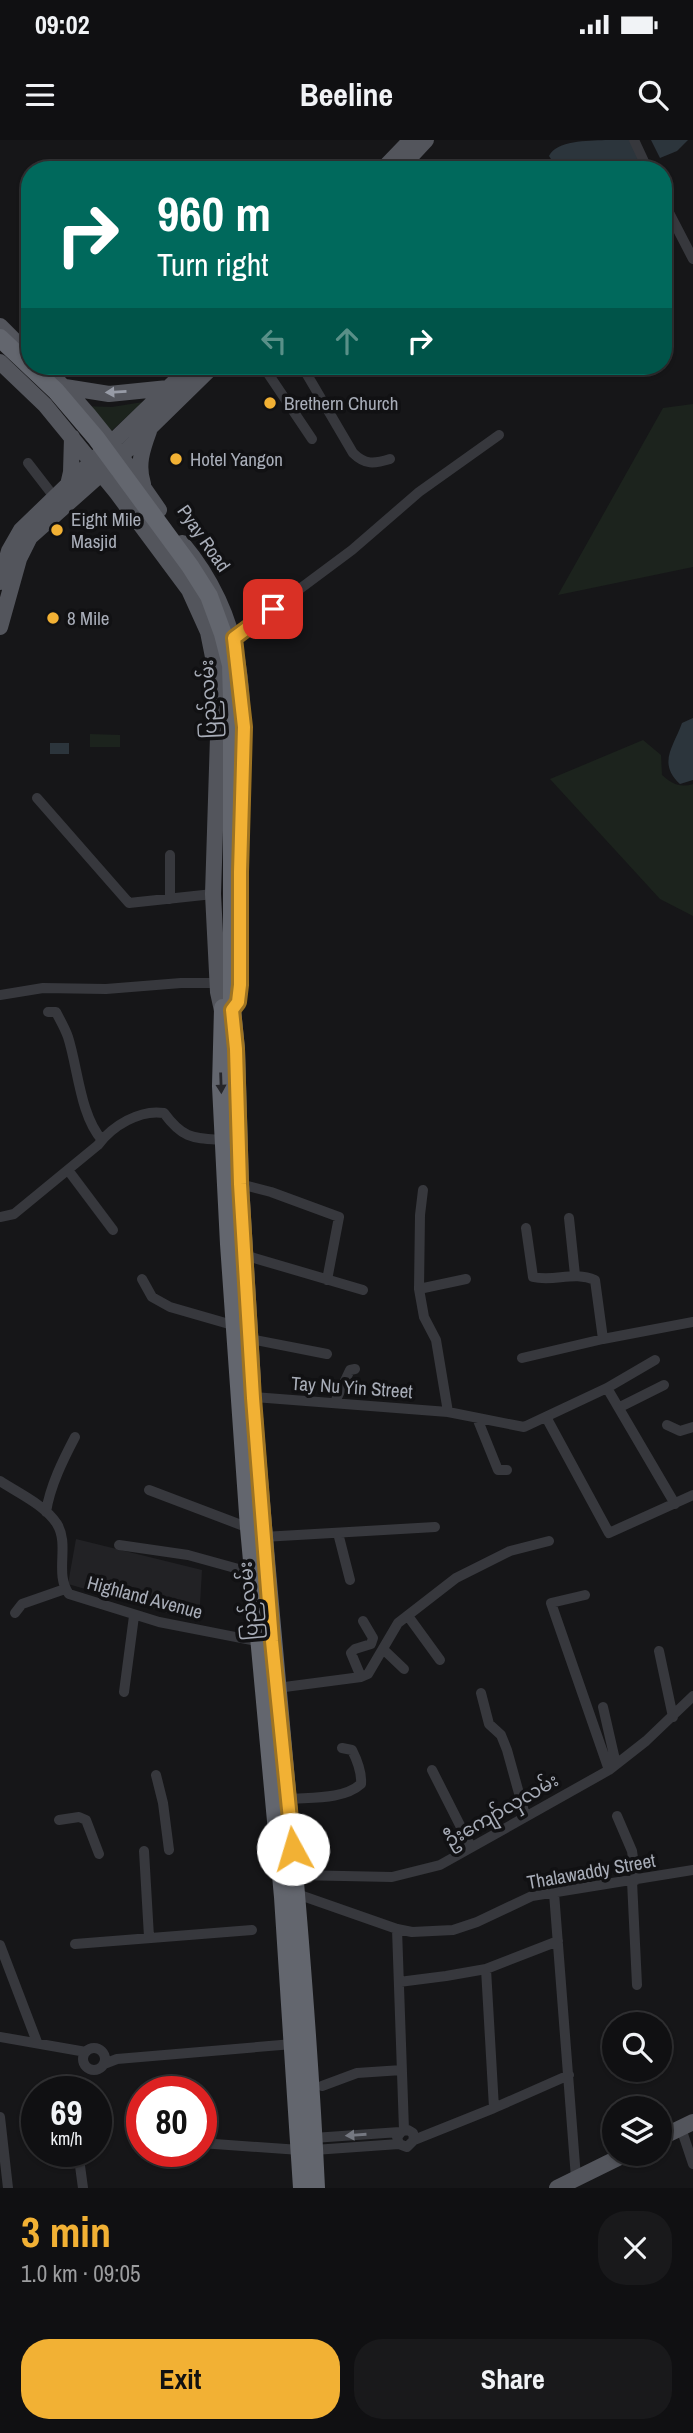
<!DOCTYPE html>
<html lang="en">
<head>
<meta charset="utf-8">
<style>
	body { margin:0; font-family:"Archivo Narrow","Noto Sans Myanmar",sans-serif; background:#19191b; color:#f1f3f6; height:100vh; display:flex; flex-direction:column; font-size:26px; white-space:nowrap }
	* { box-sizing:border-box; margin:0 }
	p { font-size:23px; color:#9c9d9f }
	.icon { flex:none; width:38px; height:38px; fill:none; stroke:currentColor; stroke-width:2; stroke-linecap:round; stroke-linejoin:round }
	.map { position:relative; height:2048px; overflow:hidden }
	.details { display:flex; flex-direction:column; background:#101012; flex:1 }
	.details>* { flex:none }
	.top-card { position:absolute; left:21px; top:21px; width:651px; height:214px; border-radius:28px; box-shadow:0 2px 5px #0004,0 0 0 2px #303032; background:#00695c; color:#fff; overflow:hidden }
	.tools { position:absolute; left:602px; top:1872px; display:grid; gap:14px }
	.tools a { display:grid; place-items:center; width:70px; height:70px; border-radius:50%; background:#101012; box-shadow:0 2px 5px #0004,0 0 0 2px #303032; font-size:35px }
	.speed { position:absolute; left:21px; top:1936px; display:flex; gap:14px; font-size:35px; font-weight:700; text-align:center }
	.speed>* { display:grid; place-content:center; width:91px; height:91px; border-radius:50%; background:#101012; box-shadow:0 2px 5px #0004,0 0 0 2px #303032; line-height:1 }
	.speed small { font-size:18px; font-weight:400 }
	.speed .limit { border:10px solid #d22; background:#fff; color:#111 }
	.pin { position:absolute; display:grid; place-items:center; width:60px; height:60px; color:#fff; margin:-30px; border-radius:14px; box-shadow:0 4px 10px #0006 }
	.me { position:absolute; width:77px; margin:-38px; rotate:354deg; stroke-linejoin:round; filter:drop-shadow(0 0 5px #0008) }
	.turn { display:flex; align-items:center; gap:24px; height:147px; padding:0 21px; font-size:32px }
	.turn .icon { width:91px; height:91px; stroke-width:2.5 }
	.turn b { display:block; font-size:49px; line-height:60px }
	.lanes { display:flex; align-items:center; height:66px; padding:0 21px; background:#0003; justify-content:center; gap:35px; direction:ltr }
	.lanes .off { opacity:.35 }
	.round { display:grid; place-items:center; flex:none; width:74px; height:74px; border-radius:28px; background:#19191b }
	.overview { display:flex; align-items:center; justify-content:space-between; height:119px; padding:0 21px }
	h1 { font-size:42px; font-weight:700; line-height:52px; color:#f2b134 }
	.primary-button { display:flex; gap:14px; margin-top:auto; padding:14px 21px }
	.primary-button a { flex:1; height:80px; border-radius:28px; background:#f2b134; color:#111; font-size:28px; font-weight:700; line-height:80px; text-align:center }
	.primary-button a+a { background:#19191b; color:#f1f3f6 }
	.status { display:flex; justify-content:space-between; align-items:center; height:49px; padding:0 35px; background:#101012; direction:ltr }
	.status svg { height:19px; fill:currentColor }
	header { display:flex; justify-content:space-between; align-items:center; height:91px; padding:0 21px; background:#101012; font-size:32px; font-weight:700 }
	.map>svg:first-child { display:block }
	.built { fill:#222225 }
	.green { fill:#1c231d }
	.water { fill:#2c353c }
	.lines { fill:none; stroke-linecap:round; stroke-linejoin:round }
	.street { stroke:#37383d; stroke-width:10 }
	.primary { stroke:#53555c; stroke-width:16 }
	.highway { stroke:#63666e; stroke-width:18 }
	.highway-bridge { stroke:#63666e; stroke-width:18 }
	.oneway { fill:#979ba6 }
	.oneway2 { fill:#26262a }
	.oneway3 { fill:#757881 }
	.route-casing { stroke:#9d7322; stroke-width:18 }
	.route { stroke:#f2b134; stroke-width:12 }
	.poi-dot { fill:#f2b134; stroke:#111113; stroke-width:2.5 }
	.labels { text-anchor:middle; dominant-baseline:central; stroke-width:7; stroke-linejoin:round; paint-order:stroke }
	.poi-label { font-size:19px; fill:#a8adb8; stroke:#111113; text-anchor:start }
	.street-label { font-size:19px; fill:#a8adb8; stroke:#111113 }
</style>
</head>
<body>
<div class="status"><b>09:02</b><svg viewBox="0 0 49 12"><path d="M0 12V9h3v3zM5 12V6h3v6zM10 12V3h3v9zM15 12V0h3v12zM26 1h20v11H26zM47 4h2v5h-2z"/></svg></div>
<header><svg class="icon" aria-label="menu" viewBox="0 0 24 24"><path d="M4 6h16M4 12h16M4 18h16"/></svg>Beeline<svg class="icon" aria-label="search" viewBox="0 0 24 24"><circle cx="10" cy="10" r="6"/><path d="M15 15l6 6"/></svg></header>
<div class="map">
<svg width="693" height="2048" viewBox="0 0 693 2048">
	<rect width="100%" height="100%" fill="#161618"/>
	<path class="built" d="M76 1399 202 1430 199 1482 68 1444Z"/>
	<path class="green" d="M143 262 108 294 82 266 112 267Z
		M693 264V427L558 455 663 268Z
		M90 594 120 595V607H90Z
		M643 600 661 615 662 635C672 644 680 648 693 644V776L660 759 550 639Z"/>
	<path class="water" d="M605 0H636L647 30H558L549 16C557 0 587 1 605 0Z
		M651 0H688L677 11 660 18Z
		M693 578V640L680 644C657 623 674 606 682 583Z
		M50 603H69V614H50Z"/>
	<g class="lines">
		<path class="street" d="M634 0 648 30
			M663 61 693 119
			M263 226 312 299
			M302 226 353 313C365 325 374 324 390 319
			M28 323 55 358
			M234 498 352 410 419 352 499 295
			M37 658 129 763 213 754
			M170 759V715
			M0 855 43 848 106 849 181 843H218
			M48 872H56C60 880 65 888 68 897 78 928 80 975 102 1000
			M68 1030 113 1090
			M240 1044 271 1052 339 1077 327 1140
			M423 1050 420 1075 419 1149 424 1177 436 1200 448 1272
			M0 1077 14 1074 98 1005C112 986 140 969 164 973 183 999 193 998 223 1000
			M569 1078 575 1135
			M526 1088 533 1137C554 1142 574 1131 595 1140L603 1199
			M244 1115 363 1150
			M142 1139 152 1157 170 1167 236 1186
			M419 1149 466 1139
			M250 1199 327 1214
			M522 1218 603 1199 693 1182
			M607 1248 655 1220
			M253 1257 448 1272 524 1287 607 1248 675 1364
			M335 1262 350 1230 355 1229
			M620 1267 664 1245
			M546 1277 609 1393 693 1355
			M477 1278 498 1330H507
			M667 1285 680 1291 693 1287
			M0 1341C18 1353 45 1365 57 1384 70 1405 54 1434 69 1454L159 1482 261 1502
			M149 1350 249 1388
			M46 1372C50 1346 63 1320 75 1297
			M338 1393 350 1440
			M263 1397 435 1387
			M119 1405 188 1415 253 1433
			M585 1455 551 1463 609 1630
			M15 1473 22 1464 65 1449
			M408 1476 440 1520
			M383 1509 404 1529
			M659 1511 673 1577
			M361 1537 351 1513 355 1509 371 1504 373 1498 363 1481
			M277 1548 361 1537 368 1534 398 1483 456 1438 510 1411 549 1401
			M124 1552 134 1476
			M481 1553 489 1584 501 1595 507 1610 525 1675
			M603 1567 616 1624
			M432 1630 471 1707
			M156 1635 163 1663 169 1710
			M288 1659C310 1657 343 1660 361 1644 362 1632 357 1620 352 1610L342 1608
			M617 1676 632 1711 636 1740
			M59 1680 79 1677 86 1680 99 1714
			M144 1711 149 1797
			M295 1735 392 1737 440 1725 609 1630 646 1601 693 1556
			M632 1741 637 1845
			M554 1753 576 2038
			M293 1755 297 1754 397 1789 412 1792 453 1790 477 1782 532 1756 693 1730
			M397 1789 404 1990
			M75 1804 252 1790
			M0 1805 37 1902
			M486 1829 494 1968
			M399 1842 446 1836 486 1829 558 1801
			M0 1897 86 1912
			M83 1919a11 11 0 1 1 22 0a11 11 0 1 1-22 0Z
			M104 1924 117 1919 293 1904
			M322 1946 357 1933 402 1930
			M0 1977 8 2048
			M681 1988 693 2024
			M313 1998 400 1992
			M414 2000 413 1993 408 1990 402 1991 397 1997 399 2004 407 2007 414 2000 494 1968 569 1935
			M201 2003 300 2010
			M314 2010 399 2004
			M78 2011 83 2048"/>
		<path class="primary" d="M382 30 411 0
			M398 30 426 0
			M0 186 20 206
			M0 222 45 265 117 353 189 450 208 492 214 522 219 565 213 754 218 852 223 875
			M42 226C88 268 124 319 159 370
			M65 247 109 254 168 248
			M143 344C137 325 142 310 149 291
			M68 345 71 332 72 297
			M182 403C258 494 242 584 240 694
			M0 442 9 411 21 390 191 226
			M0 487 19 419 30 397 121 316 213 226
			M660 1998 693 1982
			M557 2048 626 2014"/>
		<path class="highway" d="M223 868 221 946 229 1104 249 1388 283 1757 302 2048
			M232 869 236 909 240 1044 252 1242
			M254 1277C274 1534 304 1790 316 2048"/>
		<path class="highway-bridge" d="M0 198 56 251 96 298 190 426 209 456 223 494 231 525 232 560V869"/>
	</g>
	<defs><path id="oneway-solid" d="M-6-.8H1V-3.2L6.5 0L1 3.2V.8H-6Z" transform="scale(1.75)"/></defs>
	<use class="oneway" href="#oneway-solid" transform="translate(116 252) rotate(177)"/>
	<use class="oneway2" href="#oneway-solid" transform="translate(221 943) rotate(88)"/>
	<use class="oneway3" href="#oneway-solid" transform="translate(356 1995) rotate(176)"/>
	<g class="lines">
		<defs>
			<path id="route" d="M273 469 234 498 244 587 240 732V845L238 862 232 870 236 909 240 1044 253 1258 272 1501 293 1709"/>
		</defs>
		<use href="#route" class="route-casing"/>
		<use href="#route" class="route"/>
	</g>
	<g class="poi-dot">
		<circle cx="270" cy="263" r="7"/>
		<circle cx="176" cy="319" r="7"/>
		<circle cx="57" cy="390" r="7"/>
		<circle cx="53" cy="478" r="7"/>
	</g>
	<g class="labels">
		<g class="poi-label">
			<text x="284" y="263">Brethern Church</text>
			<text x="190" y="319">Hotel Yangon</text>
			<text x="71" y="379">Eight Mile<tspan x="71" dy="22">Masjid</tspan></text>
			<text x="67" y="478">8 Mile</text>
		</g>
		<g class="street-label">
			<text transform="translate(204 398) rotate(55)">Pyay Road</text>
			<text transform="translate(208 559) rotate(-93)">ပြည်လမ်း</text>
			<text transform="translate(352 1247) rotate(4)">Tay Nu Yin Street</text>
			<text transform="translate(145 1457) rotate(15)">Highland Avenue</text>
			<text transform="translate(248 1461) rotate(-95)">ပြည်လမ်း</text>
			<text transform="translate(501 1670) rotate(-30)">ဦးကျော်လှလမ်း</text>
			<text transform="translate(591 1731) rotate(-10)">Thalawaddy Street</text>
		</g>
	</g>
</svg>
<div class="tools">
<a><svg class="icon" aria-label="search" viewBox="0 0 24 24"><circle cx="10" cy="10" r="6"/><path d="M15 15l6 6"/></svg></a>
<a><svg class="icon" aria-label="layers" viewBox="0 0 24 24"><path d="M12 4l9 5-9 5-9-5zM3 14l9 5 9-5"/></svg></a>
</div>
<div class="speed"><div>69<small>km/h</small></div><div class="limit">80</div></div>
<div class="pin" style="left:273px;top:469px;background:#d93025"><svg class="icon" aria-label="arrive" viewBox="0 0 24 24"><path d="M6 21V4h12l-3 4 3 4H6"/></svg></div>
<svg class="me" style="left:293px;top:1709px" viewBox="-20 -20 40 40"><circle r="19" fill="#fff"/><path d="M0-13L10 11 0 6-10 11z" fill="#f2b134"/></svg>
<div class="top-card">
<div class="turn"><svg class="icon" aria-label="right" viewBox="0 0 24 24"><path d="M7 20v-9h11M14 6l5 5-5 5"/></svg><div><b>960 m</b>Turn right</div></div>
<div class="lanes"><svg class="icon off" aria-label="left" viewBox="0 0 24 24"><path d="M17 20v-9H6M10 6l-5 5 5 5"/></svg><svg class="icon off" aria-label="ahead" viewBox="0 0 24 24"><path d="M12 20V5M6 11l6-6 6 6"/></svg><svg class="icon" aria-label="right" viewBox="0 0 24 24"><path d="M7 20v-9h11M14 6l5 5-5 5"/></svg></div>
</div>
</div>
<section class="details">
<div class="overview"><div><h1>3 min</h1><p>1.0 km · 09:05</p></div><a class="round"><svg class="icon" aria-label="close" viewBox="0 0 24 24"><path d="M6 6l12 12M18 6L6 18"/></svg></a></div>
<div class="primary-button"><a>Exit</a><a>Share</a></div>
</section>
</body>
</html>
